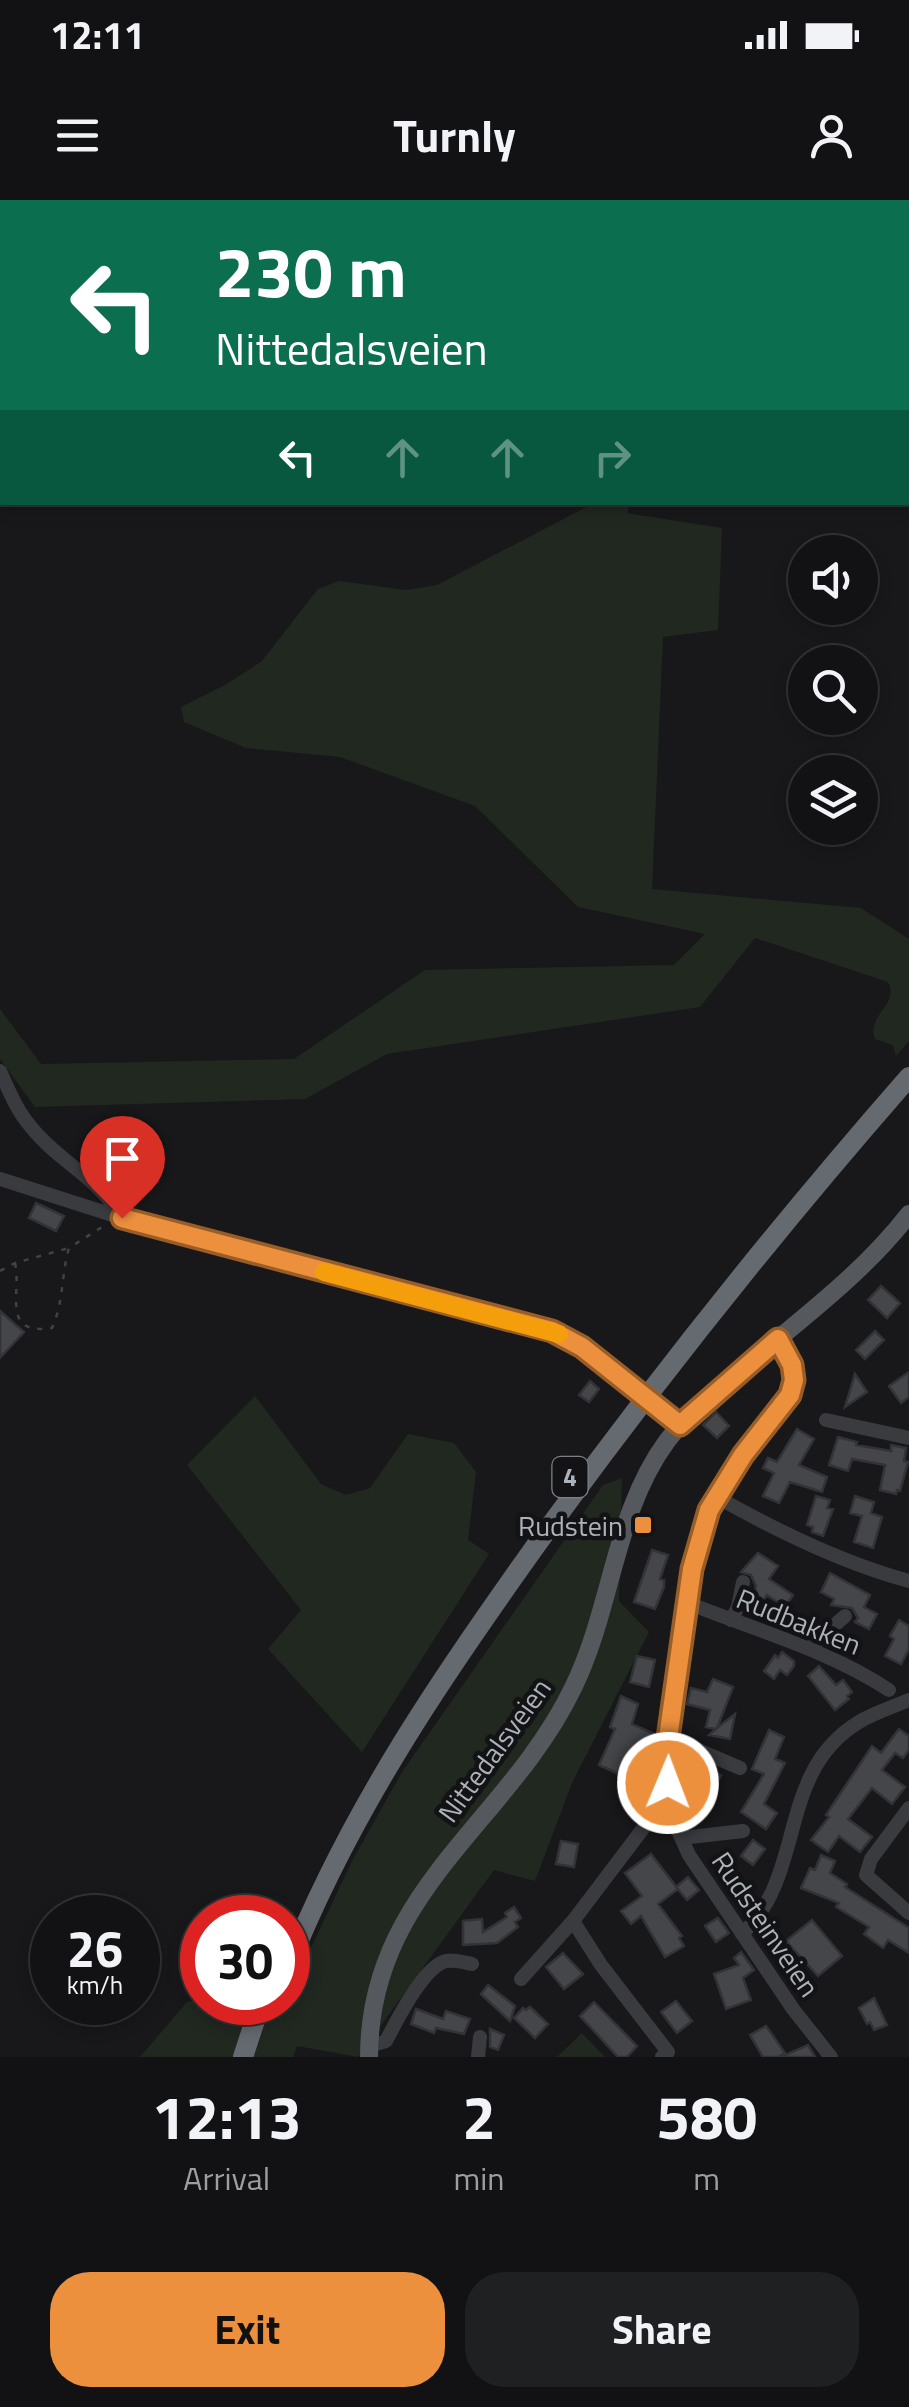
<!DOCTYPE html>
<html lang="en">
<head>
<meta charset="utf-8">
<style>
	body { margin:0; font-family:"Titillium Web",sans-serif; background:#1f2022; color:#f1f3f6; height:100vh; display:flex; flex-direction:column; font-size:38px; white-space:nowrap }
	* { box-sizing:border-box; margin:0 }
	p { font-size:32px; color:#9c9ea0 }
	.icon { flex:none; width:55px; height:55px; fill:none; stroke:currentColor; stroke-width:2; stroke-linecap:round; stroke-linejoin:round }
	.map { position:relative; height:1857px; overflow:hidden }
	.panel { display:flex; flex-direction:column; background:#121214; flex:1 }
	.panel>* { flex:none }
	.guide { position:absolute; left:0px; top:0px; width:910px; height:305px; box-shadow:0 5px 15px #0003,0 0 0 2px #313234; background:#0b6e4f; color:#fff; overflow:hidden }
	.fabs { position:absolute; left:788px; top:335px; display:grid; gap:20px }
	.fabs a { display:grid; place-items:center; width:90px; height:90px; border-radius:50%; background:#121214; box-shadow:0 5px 15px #0003,0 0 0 2px #313234; font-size:50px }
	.speed { position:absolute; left:30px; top:1695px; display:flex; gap:20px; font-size:50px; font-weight:700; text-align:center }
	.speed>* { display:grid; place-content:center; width:130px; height:130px; border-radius:50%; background:#121214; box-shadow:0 5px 15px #0003,0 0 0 2px #313234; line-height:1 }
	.speed small { font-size:25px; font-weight:400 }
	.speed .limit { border:15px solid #d22; background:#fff; color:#111 }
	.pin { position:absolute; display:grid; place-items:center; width:85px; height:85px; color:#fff; margin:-102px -42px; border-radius:50% 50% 50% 0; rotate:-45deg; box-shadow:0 0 10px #0007 }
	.pin .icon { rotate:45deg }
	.me { position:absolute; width:110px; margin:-55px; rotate:1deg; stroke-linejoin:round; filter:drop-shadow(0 0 8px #0008) }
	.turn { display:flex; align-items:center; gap:35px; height:210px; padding:0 50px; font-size:45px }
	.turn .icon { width:130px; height:130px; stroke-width:2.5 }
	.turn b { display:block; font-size:70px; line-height:85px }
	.lanes { display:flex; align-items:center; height:95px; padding:0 50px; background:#0003; justify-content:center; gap:50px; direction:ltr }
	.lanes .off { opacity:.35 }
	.eta { display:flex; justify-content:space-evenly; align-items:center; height:170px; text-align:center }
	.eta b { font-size:60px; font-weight:700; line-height:70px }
	.action { display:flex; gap:20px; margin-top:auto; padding:20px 50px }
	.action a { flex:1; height:115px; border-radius:40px; background:#ec903e; color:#111; font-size:40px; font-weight:700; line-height:115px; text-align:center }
	.action a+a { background:#1f2022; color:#f1f3f6 }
	.status { display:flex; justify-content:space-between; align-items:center; height:70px; padding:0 50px; background:#121214; direction:ltr }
	.status svg { height:28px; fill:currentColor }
	header { display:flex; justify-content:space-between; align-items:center; height:130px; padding:0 50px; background:#121214; font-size:45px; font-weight:700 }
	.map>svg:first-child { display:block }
	.green { fill:#202820 }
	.building { fill:#45464a; stroke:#323336; stroke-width:2.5 }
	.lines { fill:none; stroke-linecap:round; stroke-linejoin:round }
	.path { stroke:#3f4246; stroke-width:2.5; stroke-dasharray:5 8; stroke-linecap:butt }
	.minor { stroke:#393b3f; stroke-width:14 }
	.major { stroke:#55595e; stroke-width:18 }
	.highway { stroke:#656a70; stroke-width:20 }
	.route-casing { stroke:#995e28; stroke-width:25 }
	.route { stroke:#ec903e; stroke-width:18 }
	.slow { stroke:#f59e0b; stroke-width:18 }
	.poi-dot { fill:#ec903e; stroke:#131315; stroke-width:4 }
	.labels { text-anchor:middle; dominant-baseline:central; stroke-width:9; stroke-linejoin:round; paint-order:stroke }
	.shield { fill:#131315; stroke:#7d8288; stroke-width:2.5 }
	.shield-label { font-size:25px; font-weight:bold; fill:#abb2b9 }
	.poi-label { font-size:28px; fill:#abb2b9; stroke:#131315; text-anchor:end }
	.street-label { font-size:28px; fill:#abb2b9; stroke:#131315 }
</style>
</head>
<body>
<div class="status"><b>12:11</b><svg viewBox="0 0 49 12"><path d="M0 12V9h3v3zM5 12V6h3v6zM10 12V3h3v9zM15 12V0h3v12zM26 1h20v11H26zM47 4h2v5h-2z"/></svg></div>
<header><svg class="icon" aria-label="menu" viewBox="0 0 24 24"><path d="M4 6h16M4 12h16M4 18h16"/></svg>Turnly<svg class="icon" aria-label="person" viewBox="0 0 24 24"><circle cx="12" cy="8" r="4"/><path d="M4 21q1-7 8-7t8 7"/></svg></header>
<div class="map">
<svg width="909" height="1857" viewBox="0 0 909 1857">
	<rect width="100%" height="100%" fill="#18181a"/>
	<path class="green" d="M594 303H630L627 313 722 328 718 430 663 437 652 689 861 708 909 739V841L896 856 893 845 875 839C866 814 900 806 888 782L755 738 700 807 387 854 305 899 35 907 0 859V809L41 864 294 859 425 770 674 765 705 734 578 707 475 606 340 557 246 548 184 522 181 507 225 485 262 461 318 389 339 381 406 390 437 385Z
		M255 1196 321 1284 346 1295 370 1288 408 1234 454 1243 476 1272 468 1340 489 1354 362 1552 268 1449 301 1410 187 1265Z
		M622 1278 619 1401 649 1432 572 1583 535 1681 494 1670 358 1857 297 1846 293 1857H140L187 1802 202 1798V1802H288V1773L301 1769 352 1661 402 1572 603 1285Z
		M582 1833 605 1857H557Z"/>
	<path class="building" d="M36 1003 64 1016 56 1031 29 1018Z
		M881 1086 900 1103 887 1118 868 1100Z
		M0 1111 24 1132 0 1158Z
		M875 1131 884 1140 865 1159 856 1150Z
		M909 1172V1197L901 1203 889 1186Z
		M855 1174 867 1192 845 1207Z
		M590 1181 599 1189 589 1202 579 1195Z
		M716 1212 729 1226 717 1238 703 1225Z
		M797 1229 814 1239 799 1265 827 1277 822 1292 790 1282 779 1303 763 1296 774 1273 763 1268 768 1258 777 1262Z
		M838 1237 857 1242 856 1245 891 1251V1245L906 1248 904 1261 908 1262 900 1291 897 1290 896 1294 880 1290 885 1265 852 1259 848 1271 829 1265Z
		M816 1296 830 1300 827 1308 833 1309 823 1336 812 1332 813 1327 807 1325Z
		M855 1296 874 1302 871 1313 882 1317 873 1348 854 1342 862 1316 850 1313Z
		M652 1350 668 1355 660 1379 664 1380V1387L655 1409 634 1402Z
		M758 1353 778 1366 769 1379 793 1395 785 1407 767 1395 755 1413 749 1409 756 1386 751 1375 741 1372Z
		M830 1373 870 1395 864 1407 877 1414 869 1429 855 1422 858 1418 852 1408 831 1405 834 1399 821 1392Z
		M899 1420 909 1426V1449L901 1464 885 1456 894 1439 890 1436Z
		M782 1452 794 1461V1466L787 1475 780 1470 774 1479 764 1471 775 1455 778 1458Z
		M637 1456 655 1460 649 1487 630 1482Z
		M819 1466 836 1485 843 1480 852 1492 847 1496 849 1499 835 1510 808 1476Z
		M713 1479 733 1487 717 1528 735 1514 730 1539 709 1535 716 1529 706 1527 710 1510 687 1504 691 1488 707 1492Z
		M621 1496 638 1504 632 1524 655 1534 632 1580 599 1565 615 1529 610 1527Z
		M899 1529 909 1536V1550L903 1558 895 1553 882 1570 905 1587 892 1604 872 1588 848 1619 872 1637 860 1652 839 1636 828 1652 811 1640 829 1617 826 1615 872 1546 881 1553Z
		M769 1530 784 1537 775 1559 785 1563 764 1604 777 1613 766 1629 741 1612 764 1574 752 1569Z
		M701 1566 721 1575 714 1590 706 1587 703 1593 690 1587Z
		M642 1581 656 1587 649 1601 636 1595Z
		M753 1640 765 1649 753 1665 741 1656Z
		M561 1641 578 1644 574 1667 556 1664Z
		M651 1654 678 1689 658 1704 682 1736 679 1738 684 1746 665 1757 641 1716 631 1724 621 1711 642 1696 625 1673Z
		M821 1655 835 1661 830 1673 847 1684 845 1687 909 1728V1753L888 1740 883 1748 864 1734 869 1727 836 1707 839 1703 801 1688 810 1668 815 1670Z
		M688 1677 699 1690 687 1700 676 1687Z
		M514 1707 521 1718 515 1722 518 1727 497 1743 463 1745V1721L482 1719 483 1732 507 1717 505 1713Z
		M718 1718 729 1733 716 1742 705 1726Z
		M812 1720 842 1756 818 1776 786 1741Z
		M741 1752 754 1770 743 1778 751 1800 726 1809 714 1774 739 1765 734 1758Z
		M563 1753 583 1774 564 1789 546 1767Z
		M488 1785 515 1806 510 1821 481 1794Z
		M874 1798 887 1825 874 1830 870 1822 867 1824 859 1808Z
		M676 1801 692 1821 677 1833 661 1812Z
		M594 1802 637 1846 627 1857H618L580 1816Z
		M530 1807 548 1824 535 1838 514 1818 523 1808 526 1810Z
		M416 1809 443 1819 446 1811 470 1819 464 1834 436 1828 434 1833 411 1824Z
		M766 1826 785 1853 778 1857H763L750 1835Z
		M490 1829 504 1835 498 1850 490 1847Z
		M808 1845 815 1857H781Z"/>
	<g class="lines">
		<path class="path" d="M15 1063C22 1093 0 1136 52 1128 64 1102 61 1075 69 1048L102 1027
			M0 1071 15 1063 69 1048"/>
		<path class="minor" d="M891 2V0
			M908 133 909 134
			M0 871C9 891 17 911 31 927 58 961 99 978 122 1018
			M0 979 122 1018 552 1131 582 1147 680 1225
			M778 1139 792 1165 794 1180 791 1195 743 1255 709 1310 692 1369 668 1537V1583L675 1624 689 1655 793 1809 831 1857
			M826 1220 909 1238
			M717 1297C777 1331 842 1363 909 1381
			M688 1403C755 1430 828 1450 889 1490
			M731 1420 738 1407 743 1382
			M809 1448 845 1416
			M668 1537 740 1568
			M681 1638 743 1631
			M909 1713 866 1675 871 1659 909 1608
			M573 1721 601 1765 668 1852 662 1857
			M742 1734C807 1674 776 1572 859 1522 874 1513 893 1507 909 1500
			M521 1779 573 1721 645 1626 672 1612
			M369 1846 386 1841C397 1820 420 1774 441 1763 450 1758 462 1762 472 1764
			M478 1857 480 1837"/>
		<path class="major" d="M369 1857C369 1690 508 1623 573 1488 612 1409 614 1313 667 1241 690 1211 720 1187 749 1163 805 1116 864 1072 909 1014"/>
		<path class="highway" d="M288 1767C352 1606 449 1466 550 1326 663 1171 783 1021 909 877
			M243 1857 261 1802"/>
	</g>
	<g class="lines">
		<defs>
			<path id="route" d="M122 1018 552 1131 582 1147 680 1225 778 1139 792 1165 794 1180 790 1195 743 1255 709 1310 692 1369 668 1538V1583"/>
		</defs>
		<use href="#route" class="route-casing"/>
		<use href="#route" class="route"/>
		<path class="slow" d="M324 1072 559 1134"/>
	</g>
	<rect class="poi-dot" x="633" y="1315" width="20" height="20" rx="5"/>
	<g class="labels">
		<rect class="shield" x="552.5" y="1257" width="35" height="40" rx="8"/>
		<g class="shield-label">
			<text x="570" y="1277">4</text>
		</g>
		<g class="poi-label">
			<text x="623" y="1325">Rudstein</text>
		</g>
		<g class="street-label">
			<text transform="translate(799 1421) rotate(22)">Rudbakken</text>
			<text transform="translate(494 1550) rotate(-54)">Nittedalsveien</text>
			<text transform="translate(766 1724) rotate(56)">Rudsteinveien</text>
		</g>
	</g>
</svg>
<div class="fabs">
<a><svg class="icon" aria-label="sound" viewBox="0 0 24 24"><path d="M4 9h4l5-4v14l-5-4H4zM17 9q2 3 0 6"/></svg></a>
<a><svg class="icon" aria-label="search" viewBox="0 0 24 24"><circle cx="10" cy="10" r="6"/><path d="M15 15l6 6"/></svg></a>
<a><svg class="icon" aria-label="layers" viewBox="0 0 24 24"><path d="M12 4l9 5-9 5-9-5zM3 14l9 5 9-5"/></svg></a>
</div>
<div class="speed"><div>26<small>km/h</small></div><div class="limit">30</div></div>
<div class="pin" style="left:122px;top:1018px;background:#d93025"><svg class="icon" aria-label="arrive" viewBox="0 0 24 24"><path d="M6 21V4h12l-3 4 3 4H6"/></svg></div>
<svg class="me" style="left:668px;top:1583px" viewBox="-20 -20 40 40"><circle r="17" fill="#ec903e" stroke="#fff" stroke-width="3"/><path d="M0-11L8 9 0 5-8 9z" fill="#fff"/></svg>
<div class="guide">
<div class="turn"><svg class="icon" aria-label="left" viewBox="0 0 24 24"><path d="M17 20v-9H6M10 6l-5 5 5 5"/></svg><div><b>230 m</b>Nittedalsveien</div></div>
<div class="lanes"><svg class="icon" aria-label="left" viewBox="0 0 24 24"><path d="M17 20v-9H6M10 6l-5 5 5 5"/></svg><svg class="icon off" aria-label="ahead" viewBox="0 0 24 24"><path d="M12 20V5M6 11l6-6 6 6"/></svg><svg class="icon off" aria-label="ahead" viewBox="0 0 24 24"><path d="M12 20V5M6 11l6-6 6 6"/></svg><svg class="icon off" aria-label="right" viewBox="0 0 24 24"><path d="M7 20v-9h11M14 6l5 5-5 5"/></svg></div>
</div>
</div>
<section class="panel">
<div class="eta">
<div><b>12:13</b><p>Arrival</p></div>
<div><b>2</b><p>min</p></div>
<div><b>580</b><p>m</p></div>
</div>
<div class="action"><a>Exit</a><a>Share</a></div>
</section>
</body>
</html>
